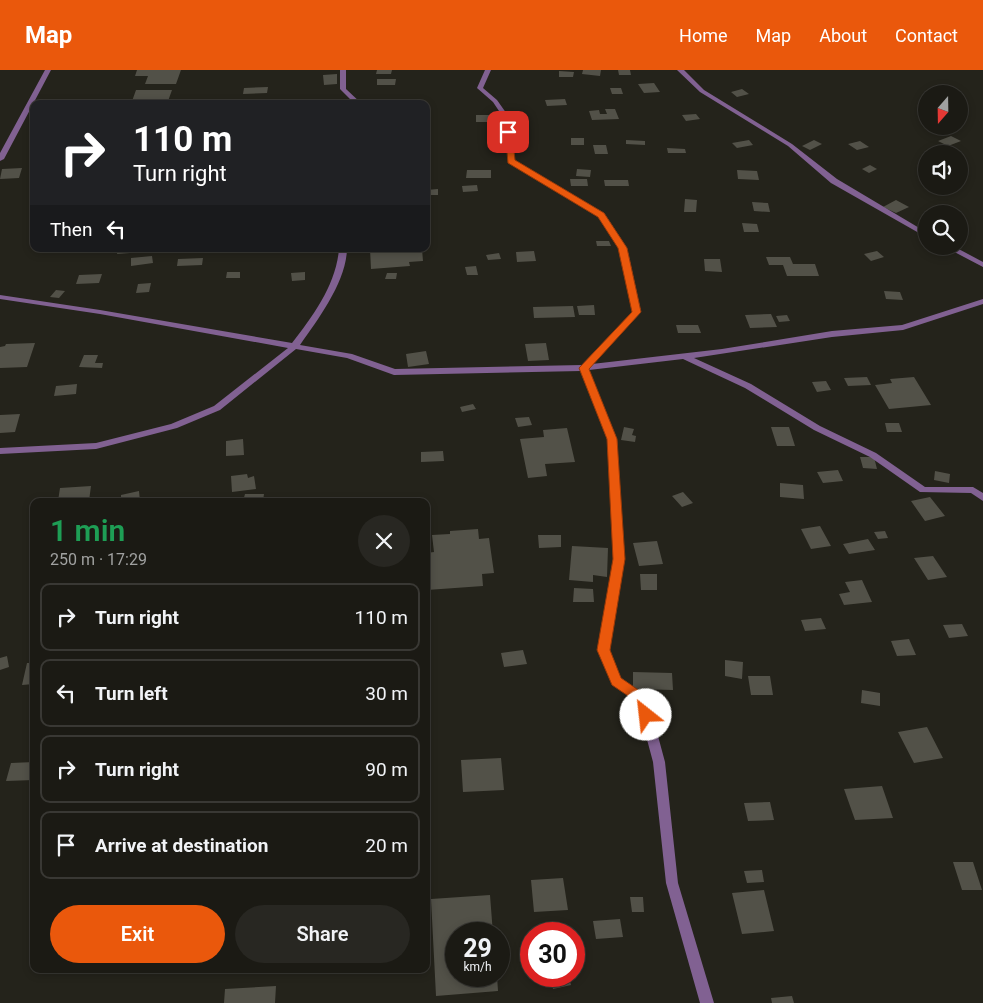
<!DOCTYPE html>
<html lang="en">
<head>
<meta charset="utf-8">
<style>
	body { margin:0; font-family:Roboto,sans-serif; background:#282722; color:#f1f3f6; height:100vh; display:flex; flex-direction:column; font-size:19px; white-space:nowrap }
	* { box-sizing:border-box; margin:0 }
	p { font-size:16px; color:#a0a1a0 }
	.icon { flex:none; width:28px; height:28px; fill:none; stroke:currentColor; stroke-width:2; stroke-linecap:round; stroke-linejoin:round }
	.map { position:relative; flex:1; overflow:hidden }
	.details { position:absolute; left:30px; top:428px; width:400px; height:475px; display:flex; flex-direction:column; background:#1b1a14; border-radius:10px; box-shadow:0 2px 8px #0003,0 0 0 1px #393834 }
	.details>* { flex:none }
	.guide { position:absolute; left:30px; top:30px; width:400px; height:152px; border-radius:10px; box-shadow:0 2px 8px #0003,0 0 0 1px #393834; background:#202124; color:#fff; overflow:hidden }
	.needle { width:32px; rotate:200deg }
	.controls { position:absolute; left:918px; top:15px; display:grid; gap:10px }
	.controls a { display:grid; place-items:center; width:50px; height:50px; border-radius:50%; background:#1b1a14; box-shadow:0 2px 8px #0003,0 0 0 1px #393834; font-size:25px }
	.speed { position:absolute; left:445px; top:852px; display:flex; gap:10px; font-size:25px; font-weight:700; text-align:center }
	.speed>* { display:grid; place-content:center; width:65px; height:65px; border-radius:50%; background:#1b1a14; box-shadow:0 2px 8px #0003,0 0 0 1px #393834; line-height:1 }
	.speed small { font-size:12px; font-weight:400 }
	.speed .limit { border:8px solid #d22; background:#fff; color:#111 }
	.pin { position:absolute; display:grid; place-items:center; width:42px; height:42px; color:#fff; margin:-21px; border-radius:10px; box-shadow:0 2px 8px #0006 }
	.me { position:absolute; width:55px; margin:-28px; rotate:331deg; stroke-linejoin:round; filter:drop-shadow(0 0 4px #0008) }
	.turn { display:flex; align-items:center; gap:18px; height:105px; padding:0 20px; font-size:22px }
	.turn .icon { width:65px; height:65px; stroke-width:2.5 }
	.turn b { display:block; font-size:35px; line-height:42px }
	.then { display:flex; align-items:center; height:48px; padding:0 20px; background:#0003; gap:10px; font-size:19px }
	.round { display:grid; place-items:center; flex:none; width:52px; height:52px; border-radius:26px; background:#282722 }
	.summary { display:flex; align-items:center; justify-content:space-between; height:85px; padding:0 20px }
	h1 { font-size:30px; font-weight:600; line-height:38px; color:#1e9e55 }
	.button { display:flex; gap:10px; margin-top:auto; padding:10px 20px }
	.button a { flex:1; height:58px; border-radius:30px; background:#ea580c; color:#fff; font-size:20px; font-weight:600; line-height:58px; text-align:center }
	.button a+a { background:#282722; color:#f1f3f6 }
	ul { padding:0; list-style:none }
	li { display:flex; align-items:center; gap:15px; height:68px; margin:0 10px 8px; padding:0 10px; border:2px solid #393834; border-radius:10px }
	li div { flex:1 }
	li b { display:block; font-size:19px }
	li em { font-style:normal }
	header { display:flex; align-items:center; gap:30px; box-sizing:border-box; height:70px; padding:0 25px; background:#ea580c; color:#fff }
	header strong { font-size:24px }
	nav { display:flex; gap:28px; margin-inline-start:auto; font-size:18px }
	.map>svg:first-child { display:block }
	.building { fill:#525148 }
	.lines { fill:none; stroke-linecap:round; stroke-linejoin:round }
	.minor { fill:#816192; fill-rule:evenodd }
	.route { fill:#ea580c; stroke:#983908 }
</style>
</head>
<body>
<header>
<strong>Map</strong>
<nav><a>Home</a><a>Map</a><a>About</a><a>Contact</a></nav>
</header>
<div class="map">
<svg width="983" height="933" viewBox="0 0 983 933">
	<rect width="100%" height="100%" fill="#24231b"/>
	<path class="building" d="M137 0H181L176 14H145L148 6H135Z
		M377 0H392L391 4H376Z
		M583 0H601L600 6 582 4Z
		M618 0H630L631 5H619Z
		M559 1 574 2 573 7H559Z
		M337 4V14L324 15 323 5Z
		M377 9H396L395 15H377Z
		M654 13 660 22 644 23 638 14Z
		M268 17 267 23 243 24 244 18Z
		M610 18H621L623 24H612Z
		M742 19 749 24 737 27 731 22Z
		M136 20H172L167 34H131Z
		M565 29 567 35 547 36 545 30Z
		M605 39H615L619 49 592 50 589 41 599 40 600 44H607Z
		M696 44 700 49 686 51 682 45Z
		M476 45H491V52H476Z
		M951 66 961 71 948 76 938 71Z
		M571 68H584V75H571Z
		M626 70 645 71V75L626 74Z
		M749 70 753 75 737 78 732 73Z
		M814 70 822 74 810 80 802 76Z
		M860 71 869 77 857 80 848 74Z
		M593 75H606L608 84H595Z
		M667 78 685 79 686 83H668Z
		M870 95 877 99 869 103 862 99Z
		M22 98 19 108 0 109 2 99Z
		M577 99 591 100 590 107 576 106Z
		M467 100H491V108H466Z
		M737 100 757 101 759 110 738 109Z
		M570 109H587L588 116H571Z
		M604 110H628L629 116H605Z
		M477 115 478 121 463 122 462 116Z
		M438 119V125H426V120Z
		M685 129 697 130 696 142H684Z
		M896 130 909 137 896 143 883 137Z
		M752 132 768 133 770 142 754 141Z
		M742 153 757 154 759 162H744Z
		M596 171H609L611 176H597Z
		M118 179H143V182L117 184Z
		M370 179H422L423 191 409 192 410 196 371 199Z
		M534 181 536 191 517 192 516 182Z
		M877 181 884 187 871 191 864 184Z
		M499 183 501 189 488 190 486 185Z
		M152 186 153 193 131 196V188Z
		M766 187H790L793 194H815L819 206H787L783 195H769Z
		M203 188 202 195 177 196 178 189Z
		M704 189H720L722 202 705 201Z
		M476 196 478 205H467L465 197Z
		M227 202H240V208H226Z
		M305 202V210L292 211 291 203Z
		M387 203H397L396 209H385Z
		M102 204 99 213 76 214 79 205Z
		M151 213 149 222 136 223 138 214Z
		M56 220 65 221 59 228 50 227Z
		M884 221 900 222 903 230 886 229Z
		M594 235 595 245H579L577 236Z
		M573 236 575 247 534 248 533 237Z
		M771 244 777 257 750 258 745 245Z
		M787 245 790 251 779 252 776 246Z
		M676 255H698L701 263H678Z
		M35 273 27 297 0 298V277L5 276 6 274Z
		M546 273 549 290 528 291 525 274Z
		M426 281 429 294 408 297 406 284Z
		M84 285H98L95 293H103L102 298 79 297Z
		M867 307 871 315 848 316 844 308Z
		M914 307 931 335 889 339 875 315 892 313 890 309Z
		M826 311 831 320 817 322 812 312Z
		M77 314 76 324 54 326 56 316Z
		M473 334 476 339 462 342 460 337Z
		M20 344 15 362 0 363V345Z
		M529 347 532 355 518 357 515 348Z
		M885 353H899L902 362H887Z
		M624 357 634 359 632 365 636 366 635 372 621 370Z
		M771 357H789L795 376H777Z
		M567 358 575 392 545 394 547 406 528 408 520 369 544 367 543 360Z
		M243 369 244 385 226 386V371Z
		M443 381 444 391 421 392V382Z
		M860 387H874L877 399 863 398Z
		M838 400 843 411 823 413 817 402Z
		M935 401 950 404 949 413 934 410Z
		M247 404 248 408 254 406 256 419 232 422 231 406Z
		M780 413 803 415 804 429 780 427Z
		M91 416 89 431H58L60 418Z
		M139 421 140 431H121V425Z
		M683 422 693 433 682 437 672 426Z
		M245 424H264L263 431H243Z
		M930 427 945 446 925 451 911 431Z
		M820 456 831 476 811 479 801 459Z
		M478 459 479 469 489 468 494 503 482 504 483 516 427 520 426 483 434 482 432 465 450 464V461Z
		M885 461 888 468 878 469 874 462Z
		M538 465H561V477L539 478Z
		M868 469 875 480 849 484 843 474Z
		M657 471 663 494 639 496 633 473Z
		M572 476 608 478 607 507 593 505V512L569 510Z
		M933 486 947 507 928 510 914 488Z
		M640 504H657V520H641Z
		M862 510 872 532 844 535 839 524 850 522 845 512Z
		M574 518 593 519 594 532H573Z
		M821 548 826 559 805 561 801 550Z
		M962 554 968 566 949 568 943 555Z
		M909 569 916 585 897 586 891 571Z
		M523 580 527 594 504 597 501 583Z
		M7 586 9 597 0 600V588Z
		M725 590 743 592 742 609 725 606Z
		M27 593H34V614L22 615Z
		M633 602 672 603 673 620 633 619Z
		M748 606H770L773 625H751Z
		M862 620 880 623V636L861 633Z
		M622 635 638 637 637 656 620 654Z
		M927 657 943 688 914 693 898 662Z
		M501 688 504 720 463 722 461 690Z
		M34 692V710L6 711 11 693Z
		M882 716 893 748 855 750 844 719Z
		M770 732 774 750 748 751 744 733Z
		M953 792H973L982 820H962Z
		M762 800 764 812 747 813 744 801Z
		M563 808 568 840 534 842 531 810Z
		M764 820 774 861 742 864 732 823Z
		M490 825 493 864H456V906H497L498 921 436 926 431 829Z
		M630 827H643L644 842H632Z
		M620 849 623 867 596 869 593 851Z
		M551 906H569L571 915 553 919Z
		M276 916 275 933H224L225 919Z
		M792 926 794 933H772L771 928Z"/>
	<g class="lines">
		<path class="minor" d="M45 0H51L4 89 0 91V83Z
			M340 0H346V19L362 34H355L340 19Z
			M485 0H491L483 18 497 30 509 47 514 90 604 143 627 178 641 242 592 294 722 279 832 261 902 255 983 229V234L903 260 832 267 694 288 751 314 820 356 876 383 925 417H973L983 423V431L971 423 920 422 870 387 814 360 745 318 683 289 589 300 617 369 624 489 608 580 621 608 646 626 648 629 665 692 678 813 714 933H700L666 813 653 692 637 632 613 614 598 580 614 489 607 369 581 301 394 305 347 288 296 279 220 340 177 358 96 379 0 384V378L96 373 171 354 214 336 288 278 100 244 0 229V225L100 240 292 273C313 246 336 215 339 179H347C346 212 319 248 300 275L352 284 395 299 582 295 633 242 619 178 598 147 509 92 503 47 493 32 477 18Z
			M677 0H684L704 20 792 74 837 109 926 162V167L831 113 788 76 700 22Z
			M943 176H953L983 192V197Z"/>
	</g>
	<path class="route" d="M505 60 512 62 515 90 604 143 627 178 641 242 589 299 617 369 625 489 610 580 621 608 647 626 653 645 651 649 646 650 642 649 637 632 612 615 597 580 613 489 607 369 579 298 632 242 618 178 598 147 508 93Z"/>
</svg>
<div class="controls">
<a><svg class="needle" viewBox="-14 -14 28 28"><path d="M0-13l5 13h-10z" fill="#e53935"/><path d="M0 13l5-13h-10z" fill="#a0a1a0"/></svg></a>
<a><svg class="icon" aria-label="sound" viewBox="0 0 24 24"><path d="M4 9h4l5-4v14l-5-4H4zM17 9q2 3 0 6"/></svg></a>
<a><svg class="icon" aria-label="search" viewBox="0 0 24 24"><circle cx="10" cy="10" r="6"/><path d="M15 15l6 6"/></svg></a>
</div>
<div class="speed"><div>29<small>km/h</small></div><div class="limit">30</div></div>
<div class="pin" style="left:508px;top:62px;background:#d93025"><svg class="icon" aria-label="arrive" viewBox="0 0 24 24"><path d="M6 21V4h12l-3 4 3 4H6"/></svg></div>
<svg class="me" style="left:646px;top:645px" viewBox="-20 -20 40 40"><circle r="19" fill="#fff"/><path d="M0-13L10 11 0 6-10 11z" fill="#ea580c"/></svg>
<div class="guide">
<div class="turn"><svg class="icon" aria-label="right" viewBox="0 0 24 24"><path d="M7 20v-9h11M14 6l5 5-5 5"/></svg><div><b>110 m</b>Turn right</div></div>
<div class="then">Then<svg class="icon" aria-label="left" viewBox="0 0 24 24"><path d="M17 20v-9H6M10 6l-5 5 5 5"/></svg></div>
</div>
<section class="details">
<div class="summary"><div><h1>1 min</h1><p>250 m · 17:29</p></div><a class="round"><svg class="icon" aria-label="close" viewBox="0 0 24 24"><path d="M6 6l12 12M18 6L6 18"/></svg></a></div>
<ul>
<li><svg class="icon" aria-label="right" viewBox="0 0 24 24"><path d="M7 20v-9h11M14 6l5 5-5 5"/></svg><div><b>Turn right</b></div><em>110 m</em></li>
<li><svg class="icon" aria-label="left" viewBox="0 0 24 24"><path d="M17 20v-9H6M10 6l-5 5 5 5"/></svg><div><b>Turn left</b></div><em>30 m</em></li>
<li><svg class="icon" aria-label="right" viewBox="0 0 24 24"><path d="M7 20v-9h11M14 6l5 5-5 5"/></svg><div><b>Turn right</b></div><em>90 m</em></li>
<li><svg class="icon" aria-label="arrive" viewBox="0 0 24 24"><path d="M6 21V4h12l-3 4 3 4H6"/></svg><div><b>Arrive at destination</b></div><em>20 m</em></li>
</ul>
<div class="button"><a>Exit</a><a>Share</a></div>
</section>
</div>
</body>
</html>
